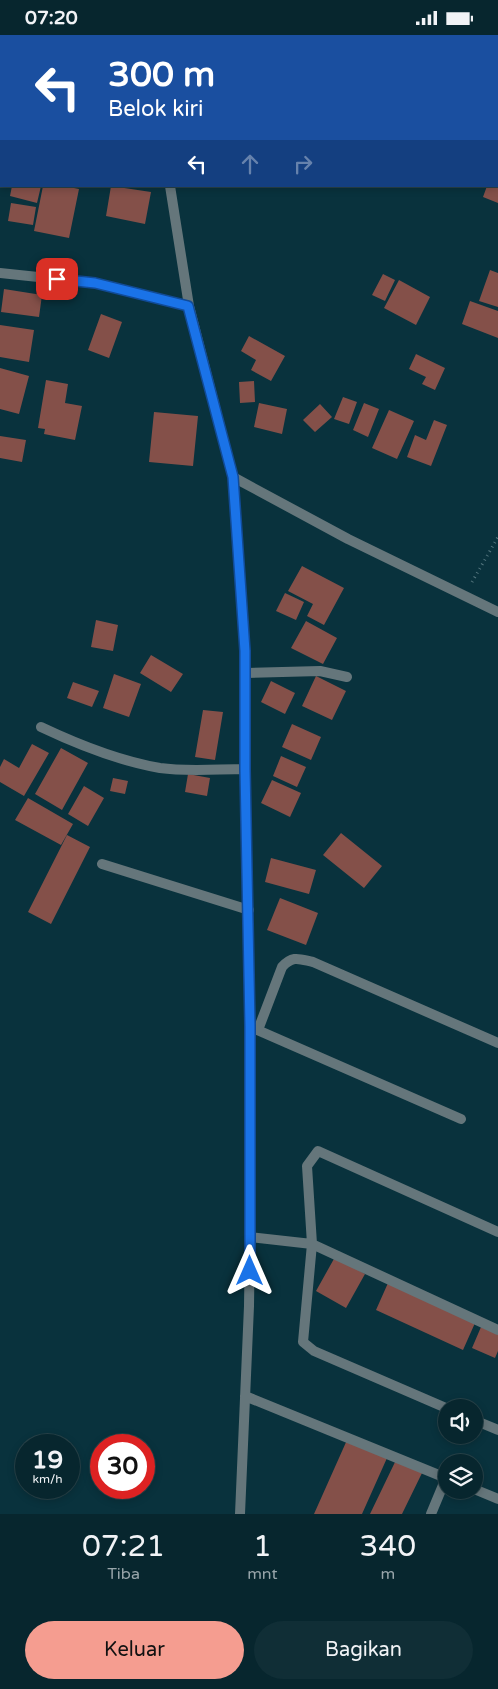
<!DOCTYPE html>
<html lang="id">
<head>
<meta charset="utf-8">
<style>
	body { margin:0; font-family:"Varela Round",sans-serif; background:#102e36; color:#f1f3f6; height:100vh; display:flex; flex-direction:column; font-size:19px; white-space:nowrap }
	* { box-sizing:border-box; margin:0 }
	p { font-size:16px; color:#98a5aa }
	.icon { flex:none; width:28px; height:28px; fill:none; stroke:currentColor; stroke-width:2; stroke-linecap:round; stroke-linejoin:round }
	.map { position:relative; height:1479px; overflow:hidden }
	.details { display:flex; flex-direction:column; background:#07262e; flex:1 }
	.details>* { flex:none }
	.hud { position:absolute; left:0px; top:0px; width:499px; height:152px; box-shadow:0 2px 8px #0003,0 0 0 1px #28434a; background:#1a4fa0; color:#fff; overflow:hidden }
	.fabs { position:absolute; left:438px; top:1364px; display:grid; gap:10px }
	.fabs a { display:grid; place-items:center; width:45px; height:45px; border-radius:50%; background:#07262e; box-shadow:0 2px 8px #0003,0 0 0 1px #28434a; font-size:25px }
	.speed { position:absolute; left:15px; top:1399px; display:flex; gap:10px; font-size:25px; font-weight:700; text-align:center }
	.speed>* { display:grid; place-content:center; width:65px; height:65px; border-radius:50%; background:#07262e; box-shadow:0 2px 8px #0003,0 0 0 1px #28434a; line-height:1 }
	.speed small { font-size:12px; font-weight:400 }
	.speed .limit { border:8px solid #d22; background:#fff; color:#111 }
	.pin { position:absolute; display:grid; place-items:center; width:42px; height:42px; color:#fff; margin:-21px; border-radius:10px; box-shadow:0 2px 8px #0006 }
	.me { position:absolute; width:55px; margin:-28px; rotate:0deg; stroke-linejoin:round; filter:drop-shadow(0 0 4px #0008) }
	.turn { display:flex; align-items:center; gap:18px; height:105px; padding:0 25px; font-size:22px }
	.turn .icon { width:65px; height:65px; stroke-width:2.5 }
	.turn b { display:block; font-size:35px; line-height:42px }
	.lanes { display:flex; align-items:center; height:48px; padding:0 25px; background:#0003; justify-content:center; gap:25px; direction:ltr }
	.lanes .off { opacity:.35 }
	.eta { display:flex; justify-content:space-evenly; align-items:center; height:85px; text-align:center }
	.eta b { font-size:30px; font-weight:600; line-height:35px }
	.action { display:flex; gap:10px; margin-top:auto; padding:10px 25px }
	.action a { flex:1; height:58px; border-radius:30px; background:#f59d90; color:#111; font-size:20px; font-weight:600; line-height:58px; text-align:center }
	.action a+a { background:#102e36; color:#f1f3f6 }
	.status { display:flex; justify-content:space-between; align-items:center; height:35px; padding:0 25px; background:#07262e; direction:ltr }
	.status svg { height:14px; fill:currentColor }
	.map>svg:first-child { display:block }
	.building { fill:#845049 }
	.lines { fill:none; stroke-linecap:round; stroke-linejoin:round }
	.path { stroke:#54767f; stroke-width:3; stroke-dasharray:1 4; stroke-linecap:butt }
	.street { stroke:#65767b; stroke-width:10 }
	.route-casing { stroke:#114b97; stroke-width:12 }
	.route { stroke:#1a73e8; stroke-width:9 }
</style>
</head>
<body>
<div class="status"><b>07:20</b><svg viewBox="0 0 49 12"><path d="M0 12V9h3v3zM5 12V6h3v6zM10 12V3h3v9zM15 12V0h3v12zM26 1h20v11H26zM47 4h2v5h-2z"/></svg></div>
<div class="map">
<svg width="498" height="1479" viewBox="0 0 498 1479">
	<rect width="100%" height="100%" fill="#09323d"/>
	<path class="building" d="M12 151H41L37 168 10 161Z
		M43 151H64L79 154 69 203 34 196Z
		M111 151 151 157 145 189 106 181Z
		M487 151H498V168L483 162Z
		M11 168 36 172 33 190 8 186Z
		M490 235 498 238V272L479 266Z
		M383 239 395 245 385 266 372 260Z
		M399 245 430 262 416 290 384 273Z
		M4 254 42 260 39 282 1 277Z
		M470 266 498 276V303L462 289Z
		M101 279 122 287 109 323 88 315Z
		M0 290 34 295 29 327 0 322Z
		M249 301 285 321 271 346 251 335 256 325 241 316Z
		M416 319 445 333 435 355 422 349 426 342 409 334Z
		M0 333 29 341 19 379 0 374Z
		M46 345 68 349 65 368 82 371 75 405 44 399 45 394 38 393Z
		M254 346 255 367 240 368 239 347Z
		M343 362 357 367 349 389 334 384Z
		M259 368 287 374 282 399 254 392Z
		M364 368 379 374 368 402 353 395Z
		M320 369 332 382 315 397 303 385Z
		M389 375 414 386 397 424 372 413Z
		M154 377 198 381 193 431 149 427Z
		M434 385 447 390 431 431 407 422 415 400 426 405Z
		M0 401 26 405 22 427 0 423Z
		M302 531 344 553 324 590 307 581 313 569 288 556Z
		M285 558 304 567 296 585 276 576Z
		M96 585 118 590 113 616 91 612Z
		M306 586 337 603 323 629 291 613Z
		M151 620 183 639 171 657 140 638Z
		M114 639 141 649 129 682 103 673Z
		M316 641 346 656 332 685 302 671Z
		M271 646 295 658 285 679 261 667Z
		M73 647 99 656 92 672 67 663Z
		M203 675 223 677 215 725 195 722Z
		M292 689 321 702 311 725 282 712Z
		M32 709 49 718 24 761 0 747V732L4 724 19 733Z
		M61 713 88 728 62 775 35 759Z
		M281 721 306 732 297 752 273 741Z
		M188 739 210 743 207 761 185 757Z
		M113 743 128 746 125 759 110 756Z
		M272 745 301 758 290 782 261 768Z
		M84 751 104 763 88 791 68 779Z
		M28 763 73 789 61 810 15 785Z
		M341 798 382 831 364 853 323 820Z
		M67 800 90 812 51 889 28 877Z
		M271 823 316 835 309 859 265 847Z
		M280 863 318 878 306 910 267 895Z
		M335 1222 365 1239 346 1273 316 1256Z
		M388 1248 475 1288 463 1315 376 1275Z
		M481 1292 498 1299V1316L495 1323 472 1313Z
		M347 1405 387 1423 362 1479H314Z
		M396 1425 422 1438 402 1479H370Z"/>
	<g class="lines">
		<path class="path" d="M472 547 498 502"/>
		<path class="street" d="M35 0 40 1
			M154 1V0
			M170 151 189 271 233 442 245 616V734L250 991V1202L249 1271 240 1479
			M0 238 95 248 189 271
			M233 442 348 504 498 577
			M245 638 320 636 347 642
			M41 692C79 710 119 726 160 733 188 737 217 734 245 734
			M102 829 249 875
			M253 993 461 1084
			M258 995 282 932C293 920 299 924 313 927L498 1008
			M250 1202 312 1209 498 1295
			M245 1361 446 1443
			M446 1373 314 1316 303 1307 312 1209 307 1131 318 1116 498 1197
			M474 1385 498 1395
			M474 1454 498 1464
			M431 1479 446 1443"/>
	</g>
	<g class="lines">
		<defs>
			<path id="route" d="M57 244 95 248 188 271 233 442 245 616V734L250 991V1236"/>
		</defs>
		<use href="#route" class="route-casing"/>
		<use href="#route" class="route"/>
	</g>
</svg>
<div class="fabs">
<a><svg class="icon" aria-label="sound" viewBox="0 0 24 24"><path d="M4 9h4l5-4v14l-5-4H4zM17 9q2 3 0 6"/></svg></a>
<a><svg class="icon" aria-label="layers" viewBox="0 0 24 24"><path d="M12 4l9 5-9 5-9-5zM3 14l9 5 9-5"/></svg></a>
</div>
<div class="speed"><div>19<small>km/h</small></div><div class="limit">30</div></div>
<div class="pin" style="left:57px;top:244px;background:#d93025"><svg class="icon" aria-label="arrive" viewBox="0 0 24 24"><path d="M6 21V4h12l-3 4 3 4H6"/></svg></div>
<svg class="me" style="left:250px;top:1236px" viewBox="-20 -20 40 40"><path d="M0-17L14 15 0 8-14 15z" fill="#1a73e8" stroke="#fff" stroke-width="4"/></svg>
<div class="hud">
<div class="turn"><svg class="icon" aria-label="left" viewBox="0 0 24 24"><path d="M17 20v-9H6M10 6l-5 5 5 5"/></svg><div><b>300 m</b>Belok kiri</div></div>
<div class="lanes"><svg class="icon" aria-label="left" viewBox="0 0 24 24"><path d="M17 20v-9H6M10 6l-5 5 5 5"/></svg><svg class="icon off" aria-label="ahead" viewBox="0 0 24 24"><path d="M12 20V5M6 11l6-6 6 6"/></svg><svg class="icon off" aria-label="right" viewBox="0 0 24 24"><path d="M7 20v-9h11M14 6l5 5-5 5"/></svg></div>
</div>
</div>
<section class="details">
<div class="eta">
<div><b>07:21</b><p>Tiba</p></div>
<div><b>1</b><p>mnt</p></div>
<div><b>340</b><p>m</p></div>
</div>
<div class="action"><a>Keluar</a><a>Bagikan</a></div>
</section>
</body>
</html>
